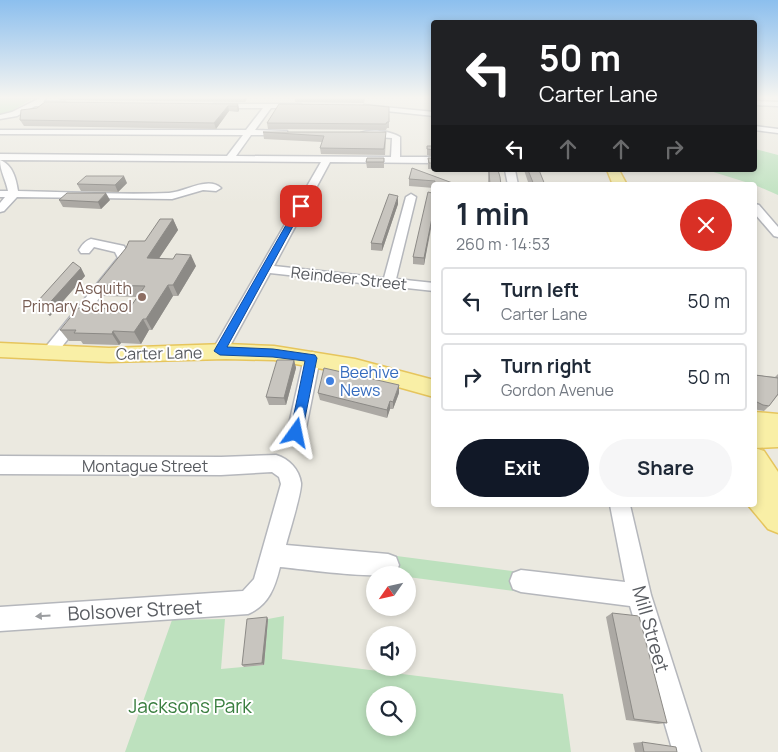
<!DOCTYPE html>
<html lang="en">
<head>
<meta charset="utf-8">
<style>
	body { margin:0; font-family:Manrope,sans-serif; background:#f6f6f7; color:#1f2937; height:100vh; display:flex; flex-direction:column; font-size:19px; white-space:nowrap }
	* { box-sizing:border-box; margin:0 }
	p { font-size:16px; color:#747a83 }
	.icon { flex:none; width:28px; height:28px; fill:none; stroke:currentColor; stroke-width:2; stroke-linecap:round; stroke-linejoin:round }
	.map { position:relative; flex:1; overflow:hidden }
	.side { position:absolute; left:431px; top:182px; width:326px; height:325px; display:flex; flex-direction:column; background:#fff; border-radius:5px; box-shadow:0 2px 8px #0003 }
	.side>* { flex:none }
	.hud { position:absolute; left:431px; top:20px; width:326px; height:152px; border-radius:5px; box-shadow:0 2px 8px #0003; background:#202124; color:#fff; overflow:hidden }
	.needle { width:32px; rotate:236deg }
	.fabs { position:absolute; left:366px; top:566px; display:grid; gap:10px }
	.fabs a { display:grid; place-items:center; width:50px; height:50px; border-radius:50%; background:#fff; box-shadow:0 2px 8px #0003; font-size:25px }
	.pin { position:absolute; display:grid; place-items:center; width:42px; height:42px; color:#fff; margin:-21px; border-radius:10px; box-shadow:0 2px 8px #0006 }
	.me { position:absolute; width:55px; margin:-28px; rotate:12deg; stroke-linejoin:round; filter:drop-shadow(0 0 4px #0008) }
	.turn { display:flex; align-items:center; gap:18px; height:105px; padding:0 25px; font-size:22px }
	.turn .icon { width:65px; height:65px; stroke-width:2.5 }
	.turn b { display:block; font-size:35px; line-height:42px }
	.lanes { display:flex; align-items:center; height:48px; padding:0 25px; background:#0003; justify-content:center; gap:25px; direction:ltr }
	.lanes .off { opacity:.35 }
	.round { display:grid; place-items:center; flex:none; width:52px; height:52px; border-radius:26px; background:#f6f6f7 }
	.head { display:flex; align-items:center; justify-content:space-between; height:85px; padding:0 25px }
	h1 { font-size:30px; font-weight:700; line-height:38px }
	.cta { display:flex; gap:10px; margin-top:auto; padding:10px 25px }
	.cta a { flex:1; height:58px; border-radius:30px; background:#111827; color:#fff; font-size:20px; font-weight:700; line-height:58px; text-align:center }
	.cta a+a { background:#f6f6f7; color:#1f2937 }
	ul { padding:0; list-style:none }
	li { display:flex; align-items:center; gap:15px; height:68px; margin:0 10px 8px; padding:0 15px; border:2px solid #e0e1e3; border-radius:5px }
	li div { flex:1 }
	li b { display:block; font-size:19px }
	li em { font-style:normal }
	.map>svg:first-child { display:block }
	.green { fill:#bde1be; fill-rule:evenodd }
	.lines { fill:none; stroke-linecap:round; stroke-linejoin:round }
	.minor-casing { stroke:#b5b7bc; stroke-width:3 }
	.major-casing { stroke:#e6c55d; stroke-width:3 }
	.minor { fill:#fff; fill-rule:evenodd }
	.major { fill:#f9efa6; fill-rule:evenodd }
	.wall { fill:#aca9a4 }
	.shaded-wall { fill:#8c8a86 }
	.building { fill:#c8c5bf; stroke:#8c8a86 }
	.oneway { fill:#9b9da0 }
	.route { fill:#1a73e8; stroke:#114b97 }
	.education-dot { fill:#8d6e63; stroke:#fff; stroke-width:2 }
	.shop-dot { fill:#3f7fe0; stroke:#fff; stroke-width:2 }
	.labels { text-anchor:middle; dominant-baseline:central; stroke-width:4; stroke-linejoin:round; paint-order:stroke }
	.street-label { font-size:16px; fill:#585b60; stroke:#fff }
	.education-label { font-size:16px; fill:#785e54; stroke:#fff; text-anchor:end }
	.shop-label { font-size:16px; fill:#366cbe; stroke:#fff; text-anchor:start }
	.near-street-label { font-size:19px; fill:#585b60; stroke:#fff }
	.near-park-label { font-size:19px; fill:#397e3f; stroke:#fff }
</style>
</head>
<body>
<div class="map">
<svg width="778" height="752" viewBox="0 0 778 752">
	<rect width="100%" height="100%" fill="#ebe9e0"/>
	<path class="green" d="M0 98H33L12 111 0 114Z
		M755 149 778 155V195L755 185 707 170H755Z
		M389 555 520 572 521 592 408 577V575L387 574Z
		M284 616 282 659 563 694 571 752H125L172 620 225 619 221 669 264 665 268 619ZM375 695H408V728H375Z"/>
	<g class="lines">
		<defs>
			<path id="minor" d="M40 98H46L43 102H65L69 104 65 106H35L17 116 0 119V115L12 112Z
				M755 101 778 102V106L755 105Z
				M214 104H300L304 106 300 108H271L255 130 284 131H287V135H251L236 156 391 157 392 138 363 136 359 134C368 128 391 131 400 137V157H434V163L330 162 274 266 384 278 406 197 411 194 416 197 396 279 434 283V291L270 273 225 355 220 357 215 355 212 351 321 162 0 160V154L227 156 243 135 0 134V130H246L263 108H217L213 106Z
				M364 105 434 112V116L367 109H364Z
				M755 126 778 129V133L755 130Z
				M0 160C13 165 16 179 18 191 68 192 120 195 169 193 185 192 208 176 221 188L216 191 203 190 172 199 17 197 4 211 0 212V203L5 197H0V191H8C6 180 0 171 0 160Z
				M505 170H515L518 185H508Z
				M755 204 759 205 778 227V237L774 236 755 214Z
				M91 239 124 246 130 258 54 357 49 359 44 357 41 353 44 349 118 258 115 252 94 247 89 253H81L79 250C82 245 85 241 91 239Z
				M312 352 318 354 320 358 305 433 302 438 296 441 290 438 287 433 304 358 306 354Z
				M276 455C289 459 299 469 301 483 302 492 289 533 286 545L388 554 396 557 399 565 396 573C379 580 303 569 280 567 275 587 269 605 248 614L0 631V607L243 591 254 579 281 484 279 477 272 472 221 475 0 474V456L221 457Z
				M610 505H630L651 595 701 752H673L630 606 521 592 513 589 510 581 513 573 521 570 625 582Z"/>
			<path id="major" d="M607 170H619L627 185H613Z
				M0 343 109 348 226 344 274 346 355 359 434 380V397L355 375 274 360 226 359 109 362 0 357Z
				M755 412 778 414V447L755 448 764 451 778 472V533L768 529 748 505H755Z"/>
		</defs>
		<use href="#minor" class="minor-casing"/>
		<use href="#major" class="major-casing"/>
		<use href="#minor" class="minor"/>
		<use href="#major" class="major"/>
	</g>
	<path class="wall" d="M59 98H247L245 102 60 100Z
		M295 98H365V99L364 103 295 102Z
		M238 104 239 110 238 112 229 111 216 129 24 126 20 120Z
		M389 107V128H387L386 130 268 129 267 123Z
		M263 132 386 138 385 155 321 154 320 148 322 142 264 139Z
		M427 146H434V157L427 155Z
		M384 158V168H367L366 162Z
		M428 158H434V169H428Z
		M412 168 458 185H434V214L424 265 413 264V257L434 188 409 186V179Z
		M488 170H498L501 185H488Z
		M524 170H539L545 185H529Z
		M127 183 118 192 81 191 77 184Z
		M398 196V204L382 251 371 250V243Z
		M59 200H110L101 209 63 207Z
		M173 219 178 230 159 258 196 266 178 296H173L152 330H149L141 344 121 343 119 345 83 344 81 341H69L60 330 129 309 137 297 103 296 96 285 145 241Z
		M81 268 85 276 50 316 43 310 37 302Z
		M294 360 296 368 286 405H269L266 397Z
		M778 374V395L769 406 764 411 758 410 755 409V375L776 377H775Z
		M318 393H399L393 409H390L387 418 320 400Z
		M612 613 667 723 658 724 626 720 606 617Z
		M268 619 264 665 244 667 242 665Z
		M642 742 677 752H635L633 743Z"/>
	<path class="shaded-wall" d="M244 98H247L245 102Z
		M238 104 239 110 238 112 237 106Z
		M228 106 229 111 216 129 214 123Z
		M124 176 127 183 118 192 115 185Z
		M106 193 110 200 101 209 98 202Z
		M398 196V204L382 251V244Z
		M434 208 433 214 424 265V258Z
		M173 219 178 230 152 269 147 258Z
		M191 255 196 266 178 296 173 285Z
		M81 268 85 276 50 316 44 309Z
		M168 285 173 296 152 330 146 319Z
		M143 319 149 330 141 344 134 332Z
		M113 331 121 343 119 345 112 334Z
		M294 360 296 368 286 405 284 398Z
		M399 385V393L393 409V402Z
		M390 401V409L387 418V410Z
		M267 617 268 619 264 665 262 663Z"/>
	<path class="building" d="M45 102 238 104 237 106H228L214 123 20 120 21 110 37 108Z
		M279 104 369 105 389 107V122H387L386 124 267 123Z
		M263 132H386L384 149 320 148 324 136Z
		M427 146H434V150L427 149Z
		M367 158H384V162H366Z
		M428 158H434V163H429Z
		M412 168 458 185H434L435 181 409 179Z
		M489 170H498L500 177 501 185H490Z
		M528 170H539L545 185H534Z
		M86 176H124L115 185 77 184Z
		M434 187V208L424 258 413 257 428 192 432 193Z
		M67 193H106L98 202 59 200Z
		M389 194 398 196 382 244 371 243Z
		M160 219H173L147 258 173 259 176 254 191 255 173 285H168L146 319H143L134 332 113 331 112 334 74 333 76 330H60L78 308 129 309 145 286 96 285 126 248 129 241H145Z
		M73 262 81 268 44 309 37 302Z
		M277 360H294L284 398 266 397Z
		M324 368 399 385 393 402 390 401 387 410 318 393Z
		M755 375 778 378V394L769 406 763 405 755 401Z
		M612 613 639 616 667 723 634 719Z
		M267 617 262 663 242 665 247 619Z
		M642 742 676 747 677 752H644Z"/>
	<defs><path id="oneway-solid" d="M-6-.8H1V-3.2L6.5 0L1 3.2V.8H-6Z" transform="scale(1.25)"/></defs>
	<use class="oneway" href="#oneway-solid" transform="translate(43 616) rotate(176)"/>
	<linearGradient id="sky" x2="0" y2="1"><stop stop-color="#8cbfee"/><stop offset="0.48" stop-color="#f6f5f1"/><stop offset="1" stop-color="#f6f5f1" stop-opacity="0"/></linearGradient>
	<rect width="778" height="203" fill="url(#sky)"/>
	<path class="route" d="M298 204 304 206 227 347 273 349 315 355 317 358 302 433 300 437 296 438 291 437 290 433 305 361 273 357 220 355 214 351Z"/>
	<circle class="education-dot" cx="142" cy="297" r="5"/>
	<circle class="shop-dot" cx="330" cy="381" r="5"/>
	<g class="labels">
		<g class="street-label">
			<text transform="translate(349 278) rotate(6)">Reindeer Street</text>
			<text transform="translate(159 353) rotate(-1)">Carter Lane</text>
			<text x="145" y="466">Montague Street</text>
		</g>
		<g class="education-label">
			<text x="132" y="288">Asquith<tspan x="132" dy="18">Primary School</tspan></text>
		</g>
		<g class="shop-label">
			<text x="340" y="372">Beehive<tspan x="340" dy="18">News</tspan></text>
		</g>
		<g class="near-street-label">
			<text transform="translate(135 610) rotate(-3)">Bolsover Street</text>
			<text transform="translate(651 629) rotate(74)">Mill Street</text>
		</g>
		<g class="near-park-label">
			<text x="190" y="706">Jacksons Park</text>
		</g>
	</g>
</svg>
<div class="fabs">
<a><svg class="needle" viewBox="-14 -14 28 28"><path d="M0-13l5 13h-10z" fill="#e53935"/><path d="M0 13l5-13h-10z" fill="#747a83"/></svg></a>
<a><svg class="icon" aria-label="sound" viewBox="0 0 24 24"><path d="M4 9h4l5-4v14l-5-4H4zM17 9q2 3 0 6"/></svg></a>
<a><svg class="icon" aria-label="search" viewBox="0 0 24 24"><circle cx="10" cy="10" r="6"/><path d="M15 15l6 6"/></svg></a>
</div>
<div class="pin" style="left:301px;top:206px;background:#d93025"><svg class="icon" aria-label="arrive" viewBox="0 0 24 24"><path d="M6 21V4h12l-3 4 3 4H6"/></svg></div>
<svg class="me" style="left:296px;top:433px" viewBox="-20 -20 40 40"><path d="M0-17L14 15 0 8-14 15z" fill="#1a73e8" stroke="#fff" stroke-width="4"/></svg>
<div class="hud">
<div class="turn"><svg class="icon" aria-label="left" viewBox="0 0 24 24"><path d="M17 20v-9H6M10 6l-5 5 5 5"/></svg><div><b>50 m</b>Carter Lane</div></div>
<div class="lanes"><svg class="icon" aria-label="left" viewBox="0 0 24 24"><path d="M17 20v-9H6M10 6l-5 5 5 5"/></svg><svg class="icon off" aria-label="ahead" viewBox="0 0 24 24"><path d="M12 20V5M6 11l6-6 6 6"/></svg><svg class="icon off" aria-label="ahead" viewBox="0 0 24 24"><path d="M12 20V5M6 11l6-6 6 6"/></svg><svg class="icon off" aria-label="right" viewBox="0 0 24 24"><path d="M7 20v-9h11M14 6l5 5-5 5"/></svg></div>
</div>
<section class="side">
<div class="head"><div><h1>1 min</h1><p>260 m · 14:53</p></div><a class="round" style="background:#d93025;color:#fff"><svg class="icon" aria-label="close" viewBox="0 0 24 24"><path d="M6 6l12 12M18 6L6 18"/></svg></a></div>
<ul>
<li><svg class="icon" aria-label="left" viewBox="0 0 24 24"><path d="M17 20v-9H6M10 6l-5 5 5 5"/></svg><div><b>Turn left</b><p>Carter Lane</p></div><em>50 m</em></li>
<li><svg class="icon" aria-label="right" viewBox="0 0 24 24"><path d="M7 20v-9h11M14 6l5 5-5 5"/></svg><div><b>Turn right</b><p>Gordon Avenue</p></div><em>50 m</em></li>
</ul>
<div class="cta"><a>Exit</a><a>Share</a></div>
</section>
</div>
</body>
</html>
